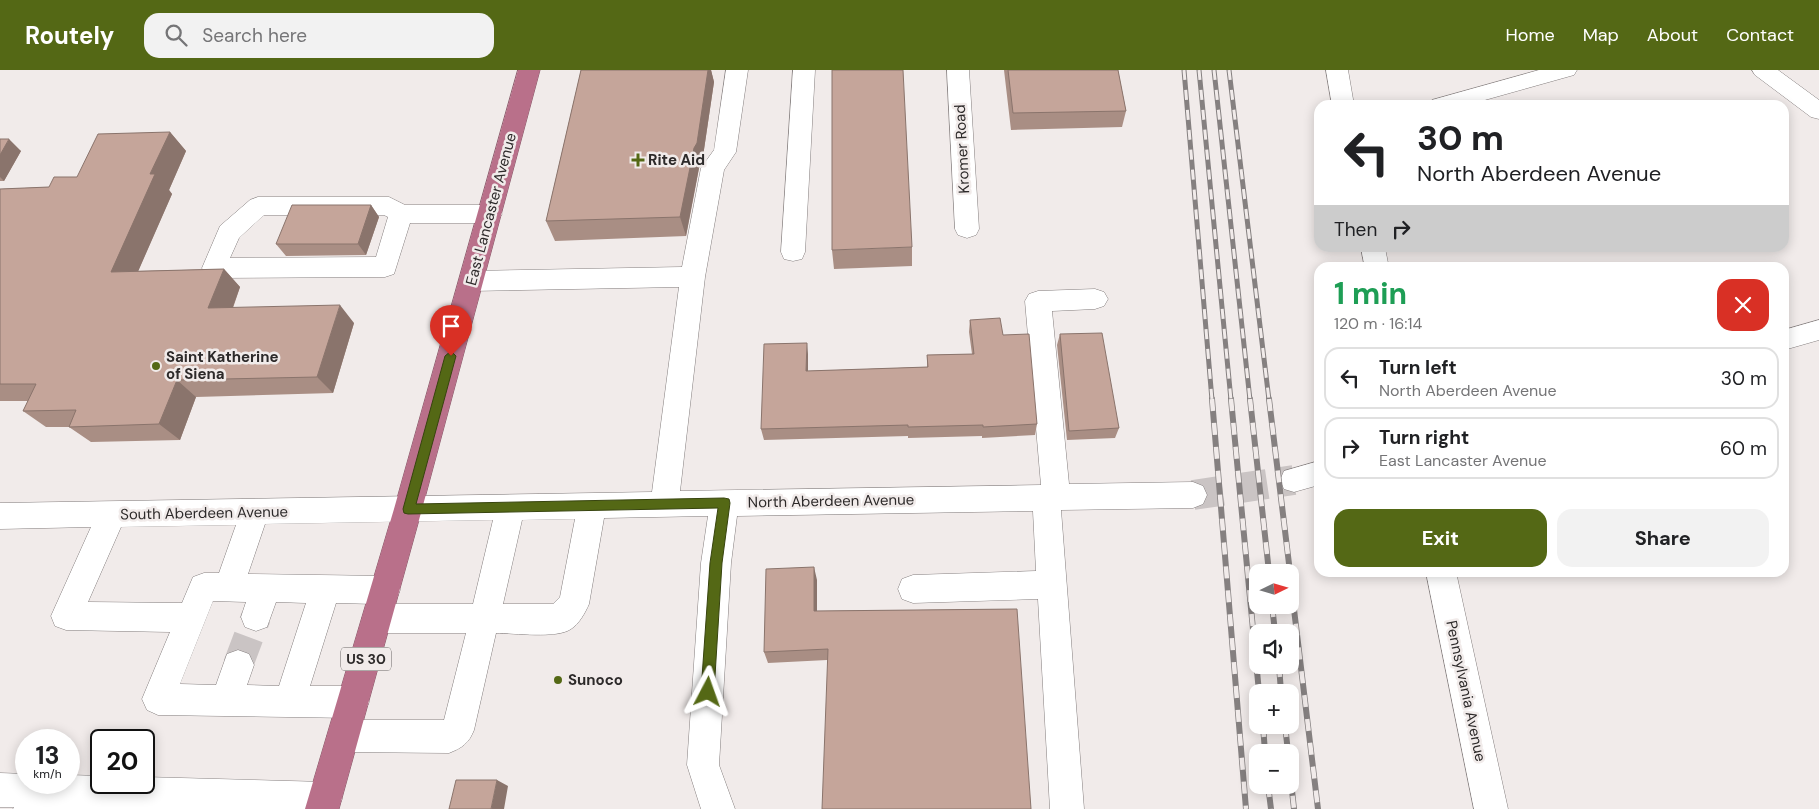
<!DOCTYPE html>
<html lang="en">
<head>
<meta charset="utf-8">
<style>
	body { margin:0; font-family:"DM Sans",sans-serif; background:#f2f2f2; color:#202124; height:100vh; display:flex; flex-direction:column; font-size:19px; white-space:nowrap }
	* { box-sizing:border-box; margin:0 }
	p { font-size:16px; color:#757577 }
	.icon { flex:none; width:28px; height:28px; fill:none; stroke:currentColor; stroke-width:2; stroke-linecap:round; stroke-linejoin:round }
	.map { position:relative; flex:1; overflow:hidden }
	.drawer { position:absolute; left:1314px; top:192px; width:475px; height:315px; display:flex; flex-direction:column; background:#fff; border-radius:15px; box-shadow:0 2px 12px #0003 }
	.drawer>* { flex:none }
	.guide { position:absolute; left:1314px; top:30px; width:475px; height:152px; border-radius:15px; box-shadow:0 2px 12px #0003; background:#fff; color:#202124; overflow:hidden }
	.needle { width:32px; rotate:85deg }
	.fabs { position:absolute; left:1249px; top:494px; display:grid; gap:10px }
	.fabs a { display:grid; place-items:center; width:50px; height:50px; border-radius:10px; background:#fff; box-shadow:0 2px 12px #0003; font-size:25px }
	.speed { position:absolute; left:15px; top:659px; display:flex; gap:10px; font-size:25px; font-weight:700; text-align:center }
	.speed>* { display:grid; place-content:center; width:65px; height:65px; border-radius:50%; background:#fff; box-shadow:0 2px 12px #0003; line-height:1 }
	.speed small { font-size:12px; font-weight:400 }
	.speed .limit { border:2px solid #111; border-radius:8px; background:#fff; color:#111 }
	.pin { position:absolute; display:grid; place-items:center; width:42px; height:42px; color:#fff; margin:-51px -21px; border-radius:50% 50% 50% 0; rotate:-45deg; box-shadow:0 0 5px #0007 }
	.pin .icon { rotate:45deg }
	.me { position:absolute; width:55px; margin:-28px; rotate:4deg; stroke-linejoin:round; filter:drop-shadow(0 0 4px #0008) }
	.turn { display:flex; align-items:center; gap:18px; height:105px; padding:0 20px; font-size:22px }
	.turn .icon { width:65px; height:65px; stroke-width:2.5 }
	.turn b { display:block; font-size:35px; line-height:42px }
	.then { display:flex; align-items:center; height:48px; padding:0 20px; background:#0003; gap:10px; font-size:19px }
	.round { display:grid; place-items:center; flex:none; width:52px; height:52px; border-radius:15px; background:#f2f2f2 }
	.headline { display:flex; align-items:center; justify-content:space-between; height:85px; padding:0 20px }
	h1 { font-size:30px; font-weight:700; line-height:38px; color:#1e9e55 }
	.primary-button { display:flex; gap:10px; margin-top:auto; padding:10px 20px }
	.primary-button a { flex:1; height:58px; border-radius:15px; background:#546815; color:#fff; font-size:20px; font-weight:700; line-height:58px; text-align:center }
	.primary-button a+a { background:#f2f2f2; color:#202124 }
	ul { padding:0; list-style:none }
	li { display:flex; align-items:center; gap:15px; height:62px; margin:0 10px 8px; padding:0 10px; border:2px solid #e0e0e0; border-radius:15px }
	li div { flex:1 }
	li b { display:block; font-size:19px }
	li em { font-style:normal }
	header { display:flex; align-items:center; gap:30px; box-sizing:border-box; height:70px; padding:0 25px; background:#546815; color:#fff }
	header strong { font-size:24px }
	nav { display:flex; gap:28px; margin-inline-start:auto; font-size:18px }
	.search { width:350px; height:45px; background:#f2f2f2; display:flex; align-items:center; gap:12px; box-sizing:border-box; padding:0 18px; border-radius:15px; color:#757577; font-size:19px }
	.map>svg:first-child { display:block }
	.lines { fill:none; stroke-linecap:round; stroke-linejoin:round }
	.minor-tunnel { stroke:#cac4c4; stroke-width:30; stroke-dasharray:30 15; stroke-linecap:butt }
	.minor-casing { stroke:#847e7e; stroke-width:1 }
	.highway-casing { stroke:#885868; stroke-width:1 }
	.minor { fill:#fff; fill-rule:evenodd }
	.highway { fill:#b9708a; fill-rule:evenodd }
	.rail-far1-casing { stroke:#858080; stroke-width:5 }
	.rail-casing { stroke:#858080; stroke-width:6 }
	.rail-far1 { stroke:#f1ebea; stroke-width:3; stroke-dasharray:10; stroke-linecap:butt }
	.rail { stroke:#f1ebea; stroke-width:4.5; stroke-dasharray:12; stroke-linecap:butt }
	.wall { fill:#a98e84 }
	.shaded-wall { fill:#8a746c }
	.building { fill:#c5a59a; stroke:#8a746c }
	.route { fill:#546815; stroke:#37440e }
	.poi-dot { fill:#546815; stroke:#f1ebea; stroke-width:2 }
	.labels { text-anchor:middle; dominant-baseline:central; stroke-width:5; stroke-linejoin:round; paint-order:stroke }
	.shield { fill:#f1ebea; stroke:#686464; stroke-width:1 }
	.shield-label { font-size:14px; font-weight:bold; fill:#2d2a2a }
	.street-label { font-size:15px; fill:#2d2a2a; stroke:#f1ebea }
	.poi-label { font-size:15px; font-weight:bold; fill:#2d2a2a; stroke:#f1ebea; text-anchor:start }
</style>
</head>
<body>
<header>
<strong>Routely</strong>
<div class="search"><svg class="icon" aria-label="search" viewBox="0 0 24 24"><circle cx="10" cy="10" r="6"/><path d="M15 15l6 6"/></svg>Search here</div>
<nav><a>Home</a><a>Map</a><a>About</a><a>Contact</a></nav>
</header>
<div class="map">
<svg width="1819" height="739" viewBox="0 0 1819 739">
	<rect width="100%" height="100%" fill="#f1ebea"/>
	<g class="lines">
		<path class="minor-tunnel" d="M1193 425 1294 410
			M238 595 256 547"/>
		<defs>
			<path id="minor" d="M726 0H748L736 82 724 100 705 207 680 421 1041 415 1025 231 1029 224 1038 221 1095 219 1104 222 1108 229 1104 236 1095 239 1052 241 1069 414 1193 412 1203 416 1207 425 1203 434 1193 438 1061 440 1084 739H1050L1038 529 913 533 902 529 898 519 902 509 913 505 1036 501 1033 441 737 446 731 493 719 695 735 739H701L687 695 701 493 708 446 604 448 589 534C585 543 579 554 571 559 557 569 514 563 496 563L474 660C469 673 462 678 449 683L343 682 332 677 327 666 332 655 343 650H444L466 563H377L366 558 362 548 366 538 376 534 336 533 310 616H353L364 621 369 632 364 643 353 648 158 645 147 640 142 629 170 562 66 560 55 556 51 546 91 457 0 459V433L652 422 679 217 471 221 462 218 459 211 462 204 471 201 682 197 701 98 714 80ZM575 449 560 527 553 534H503L522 450ZM493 450 473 534H386L396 530 400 520 396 510 385 506 248 504 265 454ZM236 455 219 503H204L193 507 182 533 88 532 121 457ZM213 531 246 532 241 547 245 557 256 561 267 557 276 532 306 533 279 616 247 615 254 595 249 584 238 580 227 584 216 615 180 614Z
				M793 0H815L805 182 802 189 793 191 784 189 781 182Z
				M947 0H969L979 159 976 165 967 168 958 165 955 159Z
				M1326 0H1348L1354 35H1332Z
				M1539 0H1577L1574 5 1467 35H1429L1432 30Z
				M1752 0H1778L1819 30V49L1811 47 1755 5Z
				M258 127H389L405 135H490L498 138 502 144 498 150 490 153H410L394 204 385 207 214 208 205 205 202 198 220 156 250 130ZM264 145H384L388 147 376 187 230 188 239 168Z
				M1361 178H1385L1389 198H1365Z
				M1819 250V270L1784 280V260Z
				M1319 391V415L1294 422 1284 419 1280 410 1284 401Z
				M1426 502H1456L1508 739H1474Z
				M0 703 26 704V712H69V705L101 706V712H144V707L325 712 337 717 342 729 337 739H13L14 737H0Z"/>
			<path id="highway" d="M518 0H540L422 439 339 739H305L394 439Z"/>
		</defs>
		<use href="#minor" class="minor-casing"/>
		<use href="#highway" class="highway-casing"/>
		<use href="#minor" class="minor"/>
		<use href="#highway" class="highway"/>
		<defs>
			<path id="rail-far1" d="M1184 0 1212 330
				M1199 0 1231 330
				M1214 0 1250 330
				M1229 0 1269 330"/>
			<path id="rail" d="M1212 329 1246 739
				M1231 329 1259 622
				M1250 329 1269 502
				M1269 329 1290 502
				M1290 506 1318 739
				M1272 535 1275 562
				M1279 595 1281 622
				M1263 655 1265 682
				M1285 655 1288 682
				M1290 702 1294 739
				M1268 715 1271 739"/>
		</defs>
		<use href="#rail-far1" class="rail-far1-casing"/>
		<use href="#rail" class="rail-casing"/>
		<use href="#rail-far1" class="rail-far1"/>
		<use href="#rail" class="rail"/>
	</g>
	<path class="wall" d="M581 0H711L714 12 702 93 699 98 686 166 555 171 546 151Z
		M1004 0H1118L1126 41 1122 57 1011 60Z
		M170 62 186 81 169 120 172 124 138 201 224 199 240 217 233 238 354 253 333 323 196 327 180 370 91 372 69 357H46L23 341 28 331H0V119L49 117 77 107Z
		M0 69 21 81 4 111H0Z
		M371 135 379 147 366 185 286 186 276 174Z
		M912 177V196L834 199 832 180Z
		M970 250 1003 265 1037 354 1035 365 982 368V366L908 368V366L764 370 761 359 808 284V301L927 297V285L972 284 969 262Z
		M1060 264 1119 358 1115 368 1067 370 1057 275Z
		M817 510V541L1017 539 827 590 768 593 764 582Z"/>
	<path class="shaded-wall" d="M708 0H711L714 12 702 93 699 98 686 166 680 147Z
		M170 62 186 81 169 120 172 124 130 220 111 202 150 104Z
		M9 69 21 81 4 111 0 107V85Z
		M371 135 379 147 366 185 358 174Z
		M224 199 240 217 226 256 208 238Z
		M340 235 354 253 333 323 317 307Z
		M807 273 808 284V313L806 301Z
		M177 310 196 327 180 370 159 354Z
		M814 497 817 510V553L814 541Z
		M497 710 508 716 504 739H491Z"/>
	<path class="building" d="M581 0H708L697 73 694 78 680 147 546 151Z
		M832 0H903L912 177 832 180Z
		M1008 0H1118L1126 41 1013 43Z
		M170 62 150 104H155L111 202 224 199 208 238 340 235 317 307 177 310 159 354 69 357 76 340 23 341 36 314H0V119L49 117 54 107H77L98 64Z
		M0 69H9L0 85Z
		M292 135H371L358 174H276Z
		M1000 248 1003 265 1029 264 1037 354 983 357V355L908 357V355L761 359 764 274 807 273 806 301 928 297 927 285 974 284 970 250Z
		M1102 263 1119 358 1069 361 1060 264Z
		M814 497V541L1017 539 1031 739H822L828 579 764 582 766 499Z
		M456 710H497L491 739H449Z"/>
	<path class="route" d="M451 281 456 286 416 434 724 428 729 429 730 433 722 493 714 622 712 626 708 628 703 626 701 622 710 493 718 438 408 444 404 443 403 439 445 286Z"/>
	<g class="poi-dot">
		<path d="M635.5 82.5h5v5h5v5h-5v5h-5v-5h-5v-5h5z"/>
		<circle cx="156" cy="296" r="5"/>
		<circle cx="558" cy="610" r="5"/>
	</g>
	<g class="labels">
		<rect class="shield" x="341" y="577.5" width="50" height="23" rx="4"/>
		<g class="shield-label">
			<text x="366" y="589">US 30</text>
		</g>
		<g class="street-label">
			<text transform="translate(962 79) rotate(-93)">Kromer Road</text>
			<text transform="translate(491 139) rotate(-75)">East Lancaster Avenue</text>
			<text transform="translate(831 431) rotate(-1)">North Aberdeen Avenue</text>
			<text transform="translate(204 443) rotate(-1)">South Aberdeen Avenue</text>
			<text transform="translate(1466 621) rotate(78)">Pennsylvania Avenue</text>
		</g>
		<g class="poi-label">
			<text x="648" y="90">Rite Aid</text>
			<text x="166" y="287">Saint Katherine<tspan x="166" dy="17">of Siena</tspan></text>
			<text x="568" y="610">Sunoco</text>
		</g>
	</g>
</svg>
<div class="fabs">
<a><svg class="needle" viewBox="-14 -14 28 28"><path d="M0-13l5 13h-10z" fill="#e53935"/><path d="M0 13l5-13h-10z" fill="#757577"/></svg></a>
<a><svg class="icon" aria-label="sound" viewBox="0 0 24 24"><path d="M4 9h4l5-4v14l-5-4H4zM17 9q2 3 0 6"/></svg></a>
<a>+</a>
<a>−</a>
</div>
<div class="speed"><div>13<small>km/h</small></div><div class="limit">20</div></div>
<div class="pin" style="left:451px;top:286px;background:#d93025"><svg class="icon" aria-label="arrive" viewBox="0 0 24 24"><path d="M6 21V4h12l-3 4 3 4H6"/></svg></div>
<svg class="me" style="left:708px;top:622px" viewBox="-20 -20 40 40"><path d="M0-17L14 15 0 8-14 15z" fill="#546815" stroke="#fff" stroke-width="4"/></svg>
<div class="guide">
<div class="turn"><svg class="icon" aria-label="left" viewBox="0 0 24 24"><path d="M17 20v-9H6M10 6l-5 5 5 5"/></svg><div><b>30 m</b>North Aberdeen Avenue</div></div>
<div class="then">Then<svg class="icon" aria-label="right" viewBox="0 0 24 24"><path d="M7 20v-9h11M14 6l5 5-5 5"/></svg></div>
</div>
<section class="drawer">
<div class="headline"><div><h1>1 min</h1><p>120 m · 16:14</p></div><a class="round" style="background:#d93025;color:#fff"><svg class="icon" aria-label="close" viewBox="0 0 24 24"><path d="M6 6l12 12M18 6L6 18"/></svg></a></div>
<ul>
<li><svg class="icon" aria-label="left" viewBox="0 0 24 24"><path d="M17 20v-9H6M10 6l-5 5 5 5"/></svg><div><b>Turn left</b><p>North Aberdeen Avenue</p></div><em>30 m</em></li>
<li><svg class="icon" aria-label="right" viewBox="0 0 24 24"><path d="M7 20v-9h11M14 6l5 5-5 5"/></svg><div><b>Turn right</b><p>East Lancaster Avenue</p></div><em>60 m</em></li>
</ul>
<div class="primary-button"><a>Exit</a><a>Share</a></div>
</section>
</div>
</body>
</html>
